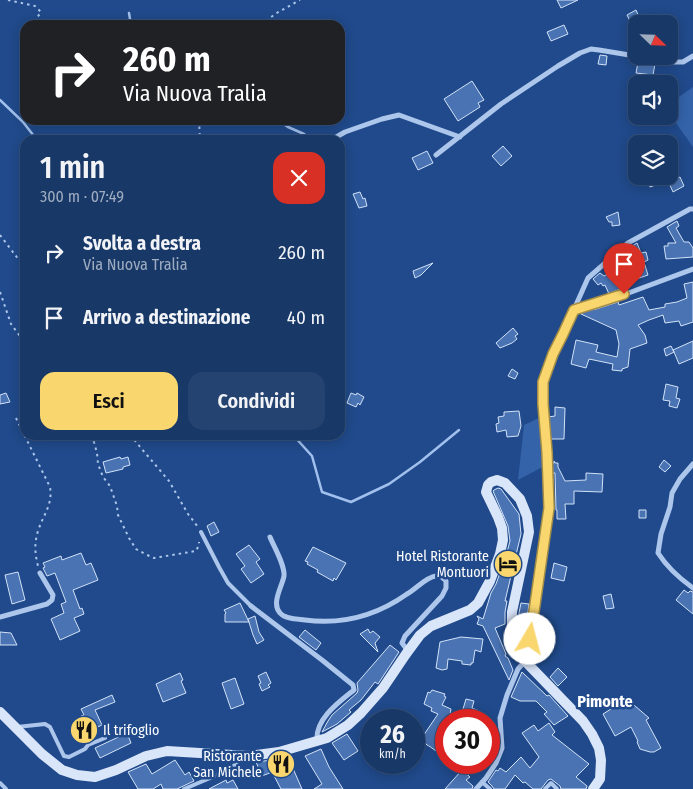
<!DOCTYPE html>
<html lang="it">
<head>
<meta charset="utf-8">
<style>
	body { margin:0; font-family:"Fira Sans Condensed",sans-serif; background:#254371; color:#f1f3f6; height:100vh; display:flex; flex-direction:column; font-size:19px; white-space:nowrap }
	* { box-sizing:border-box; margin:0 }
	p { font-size:16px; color:#9facc0 }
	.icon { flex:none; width:28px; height:28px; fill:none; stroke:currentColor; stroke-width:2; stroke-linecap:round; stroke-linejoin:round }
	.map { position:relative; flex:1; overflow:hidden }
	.side { position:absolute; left:20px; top:135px; width:325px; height:305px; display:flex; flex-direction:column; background:#183868; border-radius:15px; box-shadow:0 2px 12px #0003,0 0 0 1px #36527c }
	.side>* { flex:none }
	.guide { position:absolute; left:20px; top:20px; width:325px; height:105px; border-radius:15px; box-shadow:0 2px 12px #0003,0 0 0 1px #36527c; background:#202124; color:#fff; overflow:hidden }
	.needle { width:32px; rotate:113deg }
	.tools { position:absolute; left:628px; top:15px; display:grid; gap:10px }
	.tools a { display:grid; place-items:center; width:50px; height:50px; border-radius:10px; background:#183868; box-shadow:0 2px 12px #0003,0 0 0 1px #36527c; font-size:25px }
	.speed { position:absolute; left:360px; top:709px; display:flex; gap:10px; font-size:25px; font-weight:700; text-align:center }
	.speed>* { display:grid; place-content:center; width:65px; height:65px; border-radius:50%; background:#183868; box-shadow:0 2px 12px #0003,0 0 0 1px #36527c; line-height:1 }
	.speed small { font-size:12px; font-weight:400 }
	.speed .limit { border:8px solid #d22; background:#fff; color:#111 }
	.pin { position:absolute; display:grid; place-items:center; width:42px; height:42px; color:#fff; margin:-51px -21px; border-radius:50% 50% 50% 0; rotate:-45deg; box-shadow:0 0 5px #0007 }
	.pin .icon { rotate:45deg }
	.me { position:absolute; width:55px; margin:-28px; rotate:8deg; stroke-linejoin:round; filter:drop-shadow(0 0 4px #0008) }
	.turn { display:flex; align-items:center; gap:18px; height:105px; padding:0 20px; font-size:22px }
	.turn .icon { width:65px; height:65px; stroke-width:2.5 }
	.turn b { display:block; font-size:35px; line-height:42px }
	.round { display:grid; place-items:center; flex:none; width:52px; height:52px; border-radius:15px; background:#254371 }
	.head { display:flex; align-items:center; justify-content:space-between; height:85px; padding:0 20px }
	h1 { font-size:30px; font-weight:600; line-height:38px }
	.action { display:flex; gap:10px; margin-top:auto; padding:10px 20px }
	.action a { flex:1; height:58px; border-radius:15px; background:#f9d76e; color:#111; font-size:20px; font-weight:600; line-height:58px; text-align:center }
	.action a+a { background:#254371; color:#f1f3f6 }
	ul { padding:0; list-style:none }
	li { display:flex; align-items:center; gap:15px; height:65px; padding:0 20px }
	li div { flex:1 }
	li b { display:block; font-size:19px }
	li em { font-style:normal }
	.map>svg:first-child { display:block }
	.green { fill:#3463a9 }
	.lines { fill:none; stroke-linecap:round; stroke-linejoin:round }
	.stream { stroke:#a1c0ed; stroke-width:2.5 }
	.building { fill:#4973b3; stroke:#d2e2f8 }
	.path { stroke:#adc6eb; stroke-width:2; stroke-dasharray:2.5 4; stroke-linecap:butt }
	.lane { stroke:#adc6eb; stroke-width:4 }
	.street { stroke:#adc6eb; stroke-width:5 }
	.secondary { stroke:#d9e5f9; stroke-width:10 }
	.route-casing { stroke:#a28c48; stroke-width:12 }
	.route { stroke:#f9d76e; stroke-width:9 }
	.labels { text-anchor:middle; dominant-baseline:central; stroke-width:5; stroke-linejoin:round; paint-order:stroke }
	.poi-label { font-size:14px; fill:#fff; stroke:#204a8b; text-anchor:end }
	.quarter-label { font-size:16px; font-weight:bold; fill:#fff; stroke:#204a8b }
</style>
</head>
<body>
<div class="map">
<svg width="693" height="789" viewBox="0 0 693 789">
	<rect width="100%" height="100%" fill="#204a8b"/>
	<path class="green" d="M693 87V147L669 113V104Z
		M547 414 550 463 518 480 524 425Z"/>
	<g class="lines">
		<path class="stream" d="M129 13 131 25
			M0 100 23 122 37 140
			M277 120 288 127 304 134 312 140
			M340 167 342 169
			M293 435 312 456 322 492 351 502 389 484 420 462 459 430"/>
	</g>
	<path class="building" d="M557 0H578L561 8Z
		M636 10 639 17 630 21 627 15Z
		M564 25 568 34 551 41 547 32Z
		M600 55 607 56 606 65 598 64Z
		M638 62 655 64 653 75 636 73Z
		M472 81 484 100 478 103 480 107 458 121 444 99Z
		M503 146 512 156 501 166 492 156Z
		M427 151 433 163 418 170 412 158Z
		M647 176H662L664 182 650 187Z
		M680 177 684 186 673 192 669 183Z
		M360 192 363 199 365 198 367 206 359 208 353 194Z
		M618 212 620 225 612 226V222H609L606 217Z
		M677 221 679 226 676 228 684 242H689L693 248V257L666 259 664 246H668V243H676L667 227Z
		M637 243 641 253 646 252 648 260 644 262 648 275 628 282 629 285 609 294 605 285 603 286 601 283 598 285 593 279 600 273 604 276 615 270 613 265 615 263 614 261 631 247Z
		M433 263 421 275 415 278 413 271Z
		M693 282V322L681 326 679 321 665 323 663 315 649 320 638 325 645 335 647 343 630 349 628 367 622 369V371L612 370 613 364 589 359 586 368 571 364 576 340 598 345 596 352 617 357 619 344 616 330 581 314 585 311 596 309 618 302 619 305 643 297 649 310 665 307V304L677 302 687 298 684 284Z
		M513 328 518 334 515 336 517 339 512 343 500 348 496 343Z
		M693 341V358L679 364 674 352 666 356 664 349 671 346 674 352 673 350Z
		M512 369 518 373 515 379 508 376Z
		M666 384 678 387 676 398 680 399 677 408 669 406 670 401 663 400Z
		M6 393 10 402 0 404V395Z
		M351 393 356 395 357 393 364 397 360 405 358 403 356 407 347 403Z
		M555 407 565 408 564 439H550L548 417 555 416Z
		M519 411 521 426 518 436 507 437 506 430 497 432 496 424 499 423 498 417 504 416V412Z
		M120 457 121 459 128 457 130 465 123 467V469L106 473 103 462Z
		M664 460 671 466 665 472 659 467Z
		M554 461 555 463H558V467L565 481 586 480V473L603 474 602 492 574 491V504H565L566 519H557V510H556L555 473H552V463H554Z
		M498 488 501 489 519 514 521 534 505 601H507L505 612V624L495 628 506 654 505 656 508 658 513 670 509 680 483 626 477 624 479 619 477 616 483 619 491 593 496 584 506 556 510 541 508 526 493 491 494 490Z
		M639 510H646V518H639Z
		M214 522 219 532 211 536 207 526Z
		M249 545 260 559 256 562 264 574 251 583 241 569 245 566 236 554Z
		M313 547 346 563 336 580 334 578 333 581 317 572 318 570 307 564 308 562 305 561Z
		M81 553 86 565 91 563 98 580 73 590 80 609 82 608 84 614 74 618 80 631 60 640 51 619 64 613 61 604 66 602 55 573 47 576 43 568 45 567 43 563 61 556 62 560Z
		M554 563 567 567 564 581 551 578Z
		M18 572 25 600 12 604 5 575Z
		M684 590 688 593 690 591 693 592V614L676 600Z
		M611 594 614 608 606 609 603 596Z
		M240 603 249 622H225V614L226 613 224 610Z
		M521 603 529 604 526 626H519V613Z
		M255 616 259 632 264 640 257 644 253 635 248 619Z
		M368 629 370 633 373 631 380 637 375 643 378 652 360 634Z
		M305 630 321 643 316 650 299 637Z
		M0 632 11 633 17 645H0Z
		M461 637 483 639 481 652 475 650 473 663H471V665L462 664V661L448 659 447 669 442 670 436 668 440 642Z
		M390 645 399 652 378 684 375 682 361 700 349 710 351 712 337 724 322 732 328 721 332 715 357 693 358 690 357 683Z
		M558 668 567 677 558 686 550 677Z
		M266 672 271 683 268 685 270 687 262 691 259 684 261 683 258 676Z
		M522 672 547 696 549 695 568 716 554 725 544 714 547 712 536 701H520L511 697Z
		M180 673 183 680 181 681 186 693 163 702 156 684Z
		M235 678 244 704 231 709 222 683Z
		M432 690 445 694 444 696 446 697 442 705 451 709 449 720H446V758L429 746 427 745 421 739 438 714 431 711 432 708 424 704 428 692 430 693Z
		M112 695 115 702 95 710 102 725 91 730V731L77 738 73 728 84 724 81 716 84 715 81 709Z
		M466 699 474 701 472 708 479 711 477 717 469 714 470 711 463 709Z
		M627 699 649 718 646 720 661 748 654 752H650L640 749 637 742 638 741 631 727 615 736 603 714Z
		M549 723 555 732 552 735 589 764 576 777 587 786 586 789H561L560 786 551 779 548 780 541 789H533L525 782 523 783 515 775 505 789H494L492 786 488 782 496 770 498 771 500 768 506 772 521 757 530 768 539 757 522 733 534 725 538 731Z
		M127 733 131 743 100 758 95 748Z
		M347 734 358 751 344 760 332 743Z
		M321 749 329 767 343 789H314L322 784 305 756Z
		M290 756 292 761 291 764 302 789H281L272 772 262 776 256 762 280 759Z
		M175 760 185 775 189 772 194 781 177 789H163L161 784 153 789H138L128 772 146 764 152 774Z
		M462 770 470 777 466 780 473 786 472 789H445Z
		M226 780 227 783 233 780 238 789H209Z"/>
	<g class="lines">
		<path class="path" d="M8 0 35 6 41 12 34 22V25
			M261 25 275 14 300 0
			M199 120 200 140
			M0 235 25 268
			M0 292 11 324 25 343
			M16 418 50 487C53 505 43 515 38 531 34 544 35 554 38 566
			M92 435 97 453 98 464 103 477 110 486 117 506 118 515 129 538 136 549 145 554 154 558 196 551 199 545V542
			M130 435 169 481 188 514 198 527"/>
		<path class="lane" d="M201 532 219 567 228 583 251 606
			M17 727 45 724 50 727 62 752 64 756 69 757 85 749 88 745 105 738
			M482 782 490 789
			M0 783 6 789
			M184 789 229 770 237 763 239 758
			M545 789 551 783 557 789"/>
		<path class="street" d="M331 140 345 132 382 119 399 115 460 137
			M436 155 501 104 558 66 580 53 591 49 599 50 672 62H683L693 56
			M573 310 607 301 693 269
			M693 464 680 479 672 493 670 507 661 534 658 553C667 567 679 578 693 588
			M270 537C274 547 285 565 284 576 282 587 271 603 280 613 285 619 297 619 305 620 343 625 376 616 407 594 416 589 426 577 436 576 441 575 443 578 446 581V588L442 596 405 636 402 643 408 651
			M251 606 322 660 353 685 354 690C339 702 315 719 317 741
			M0 617 47 604 52 600 53 595 40 573
			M476 789 486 778 496 763 502 748 500 718 507 695 518 669 525 661 530 639 549 508 547 452 543 404V382L553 354 563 334 588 278 628 243 690 209H693"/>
		<path class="secondary" d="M0 712 42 754 62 770 77 775 95 777 116 770 146 756 167 751 249 756 279 752 327 738 348 725 361 713 383 688 406 654 420 635 431 626 470 610 478 603 490 581 500 554 503 540 502 528 498 517 486 492 488 485 491 482 497 480 505 483 520 499 527 516 529 532 512 612V637L517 650 525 661 583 721 592 734 599 748 601 760 600 779 593 789"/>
	</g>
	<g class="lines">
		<defs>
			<path id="route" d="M530 639 549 508 547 452 543 404V382L553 354 563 334 574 310 624 294"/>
		</defs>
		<use href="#route" class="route-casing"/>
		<use href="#route" class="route"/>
	</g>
	<defs>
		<symbol id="hotel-disc" viewBox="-11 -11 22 22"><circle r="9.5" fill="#f9d76e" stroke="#204a8b"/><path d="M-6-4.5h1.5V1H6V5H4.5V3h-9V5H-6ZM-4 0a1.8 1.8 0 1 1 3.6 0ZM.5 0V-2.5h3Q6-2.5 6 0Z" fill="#111"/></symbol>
		<symbol id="restaurant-disc" viewBox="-11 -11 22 22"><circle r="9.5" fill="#f9d76e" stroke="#204a8b"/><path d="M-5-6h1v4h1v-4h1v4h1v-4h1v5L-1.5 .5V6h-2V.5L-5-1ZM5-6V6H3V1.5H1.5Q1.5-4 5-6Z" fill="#111"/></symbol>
	</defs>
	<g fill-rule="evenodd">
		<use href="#hotel-disc" x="492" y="548" width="32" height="32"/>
		<use href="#restaurant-disc" x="68" y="714" width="32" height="32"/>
		<use href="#restaurant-disc" x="265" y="748" width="32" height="32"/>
	</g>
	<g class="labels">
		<g class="poi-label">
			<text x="489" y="556">Hotel Ristorante<tspan x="489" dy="16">Montuori</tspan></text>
			<text x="103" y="730" text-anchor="start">Il trifoglio</text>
			<text x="262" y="756">Ristorante<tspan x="262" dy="16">San Michele</tspan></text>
		</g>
		<g class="quarter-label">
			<text x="605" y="701">Pimonte</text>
		</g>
	</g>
</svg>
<div class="tools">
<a><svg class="needle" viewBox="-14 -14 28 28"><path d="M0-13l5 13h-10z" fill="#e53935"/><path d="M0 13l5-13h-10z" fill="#9facc0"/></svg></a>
<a><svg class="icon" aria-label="sound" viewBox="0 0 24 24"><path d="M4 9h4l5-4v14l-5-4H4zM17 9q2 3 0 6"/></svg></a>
<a><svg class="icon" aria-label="layers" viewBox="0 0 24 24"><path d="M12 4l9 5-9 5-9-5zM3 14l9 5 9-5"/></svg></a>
</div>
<div class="speed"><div>26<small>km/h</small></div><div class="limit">30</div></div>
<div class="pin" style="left:624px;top:294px;background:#d93025"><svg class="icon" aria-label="arrive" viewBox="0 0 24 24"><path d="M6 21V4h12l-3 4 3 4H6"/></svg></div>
<svg class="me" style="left:530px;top:639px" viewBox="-20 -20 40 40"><circle r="19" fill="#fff"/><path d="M0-13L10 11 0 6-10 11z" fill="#f9d76e"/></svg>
<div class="guide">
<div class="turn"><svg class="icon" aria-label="right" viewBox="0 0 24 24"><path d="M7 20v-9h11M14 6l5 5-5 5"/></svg><div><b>260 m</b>Via Nuova Tralia</div></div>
</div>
<section class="side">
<div class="head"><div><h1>1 min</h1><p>300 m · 07:49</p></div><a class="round" style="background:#d93025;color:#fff"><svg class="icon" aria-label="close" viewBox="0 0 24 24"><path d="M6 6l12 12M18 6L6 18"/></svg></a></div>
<ul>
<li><svg class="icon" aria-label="right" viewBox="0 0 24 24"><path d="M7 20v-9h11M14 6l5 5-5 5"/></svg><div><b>Svolta a destra</b><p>Via Nuova Tralia</p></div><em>260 m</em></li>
<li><svg class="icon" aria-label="arrive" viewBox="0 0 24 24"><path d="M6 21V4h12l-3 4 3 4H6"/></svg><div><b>Arrivo a destinazione</b></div><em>40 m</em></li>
</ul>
<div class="action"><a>Esci</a><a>Condividi</a></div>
</section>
</div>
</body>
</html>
